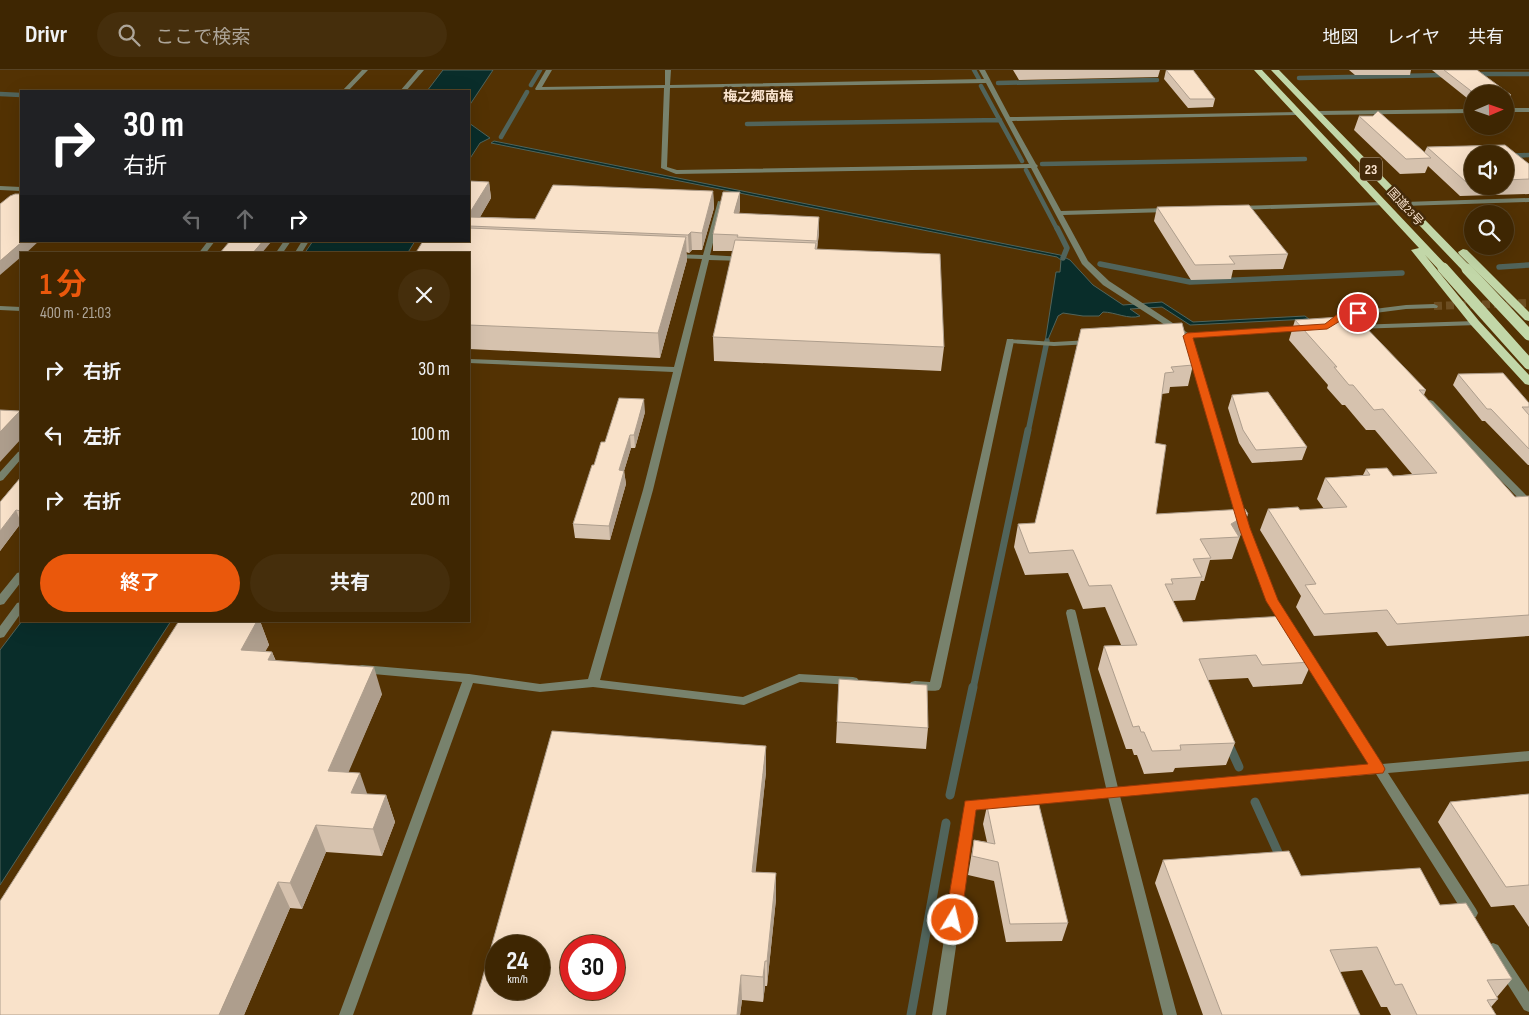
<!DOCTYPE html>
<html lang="ja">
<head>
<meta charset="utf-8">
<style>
	body { margin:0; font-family:"Sofia Sans Condensed","Noto Sans JP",sans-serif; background:#452e0c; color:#f1f3f6; height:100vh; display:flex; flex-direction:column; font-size:19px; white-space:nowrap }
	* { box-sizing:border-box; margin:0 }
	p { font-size:16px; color:#ada599 }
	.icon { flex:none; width:28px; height:28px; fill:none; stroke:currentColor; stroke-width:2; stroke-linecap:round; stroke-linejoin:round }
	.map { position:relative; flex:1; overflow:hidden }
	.details { position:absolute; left:20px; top:182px; width:450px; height:370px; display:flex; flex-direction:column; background:#3e2602; border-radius:0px; box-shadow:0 5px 20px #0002,0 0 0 1px #574324 }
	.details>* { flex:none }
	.banner { position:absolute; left:20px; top:20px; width:450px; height:152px; border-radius:0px; box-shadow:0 5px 20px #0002,0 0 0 1px #574324; background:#202124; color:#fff; overflow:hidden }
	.needle { width:32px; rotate:88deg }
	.buttons { position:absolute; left:1464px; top:15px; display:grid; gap:10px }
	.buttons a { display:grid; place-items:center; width:50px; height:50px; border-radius:50%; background:#3e2602; box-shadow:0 5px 20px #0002,0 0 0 1px #574324; font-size:25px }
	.speed { position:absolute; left:485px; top:865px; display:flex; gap:10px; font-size:25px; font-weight:700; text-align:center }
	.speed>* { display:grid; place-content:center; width:65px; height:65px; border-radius:50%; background:#3e2602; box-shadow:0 5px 20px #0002,0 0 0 1px #574324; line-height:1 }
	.speed small { font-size:12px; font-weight:400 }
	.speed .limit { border:8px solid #d22; background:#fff; color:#111 }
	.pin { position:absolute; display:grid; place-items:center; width:42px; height:42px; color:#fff; margin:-21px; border:2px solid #fff; border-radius:50%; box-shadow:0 1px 5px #0007 }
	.me { position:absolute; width:55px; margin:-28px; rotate:9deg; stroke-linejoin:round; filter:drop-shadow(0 0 4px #0008) }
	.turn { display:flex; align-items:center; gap:18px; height:105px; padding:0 20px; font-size:22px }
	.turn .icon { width:65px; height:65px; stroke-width:2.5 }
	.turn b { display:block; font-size:35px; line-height:42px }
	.lanes { display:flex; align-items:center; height:48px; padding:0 20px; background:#0003; justify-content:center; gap:25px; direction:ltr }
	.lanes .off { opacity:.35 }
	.round { display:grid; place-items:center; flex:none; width:52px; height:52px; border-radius:26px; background:#452e0c }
	.summary { display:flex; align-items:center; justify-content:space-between; height:85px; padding:0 20px }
	h1 { font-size:30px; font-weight:700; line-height:38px; color:#ea580c }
	.action { display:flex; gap:10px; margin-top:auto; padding:10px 20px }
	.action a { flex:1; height:58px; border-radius:30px; background:#ea580c; color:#fff; font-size:20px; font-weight:700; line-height:58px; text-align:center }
	.action a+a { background:#452e0c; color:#f1f3f6 }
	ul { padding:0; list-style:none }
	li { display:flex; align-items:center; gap:15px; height:65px; padding:0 20px }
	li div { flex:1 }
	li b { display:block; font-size:19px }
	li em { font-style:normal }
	header { display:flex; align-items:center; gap:30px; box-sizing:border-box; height:70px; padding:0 25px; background:#3e2602; border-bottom:1px solid #574324 }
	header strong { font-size:24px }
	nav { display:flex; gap:28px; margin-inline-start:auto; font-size:18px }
	.search { width:350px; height:45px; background:#452e0c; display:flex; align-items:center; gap:12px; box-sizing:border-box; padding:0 18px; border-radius:28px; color:#ada599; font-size:19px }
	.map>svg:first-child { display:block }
	.water { fill:#092d2a; stroke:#51645b }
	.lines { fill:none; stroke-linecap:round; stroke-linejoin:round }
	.stream-far3 { stroke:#51645b; stroke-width:4.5 }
	.stream-far2 { stroke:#51645b; stroke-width:5.5 }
	.stream-far1 { stroke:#51645b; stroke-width:7 }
	.stream { stroke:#51645b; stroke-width:9 }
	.minor-tunnel { stroke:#6c4d21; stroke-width:8; stroke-dasharray:8 4; stroke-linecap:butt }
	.service { fill:#78826d; fill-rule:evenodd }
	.minor { fill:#78826d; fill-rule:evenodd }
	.trunk { fill:#c2d7a8; fill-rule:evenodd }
	.trunk-bridge { stroke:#c2d7a8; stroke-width:11 }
	.wall { fill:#d6c2ae; fill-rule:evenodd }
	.shaded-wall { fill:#ae9e8d }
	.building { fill:#f9e2ca; stroke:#ae9e8d; fill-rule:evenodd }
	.route { fill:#ea580c; stroke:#983908 }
	.labels { text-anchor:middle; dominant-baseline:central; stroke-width:5; stroke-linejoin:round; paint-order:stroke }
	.far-street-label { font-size:12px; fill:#f9e3ce; stroke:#442a09 }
	.far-neighbourhood-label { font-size:14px; font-weight:bold; fill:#f9e3ce; stroke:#442a09 }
	.shield { fill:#442a09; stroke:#c3ac93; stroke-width:1 }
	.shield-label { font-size:14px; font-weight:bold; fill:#f9e3ce }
</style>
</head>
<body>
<header>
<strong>Drivr</strong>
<div class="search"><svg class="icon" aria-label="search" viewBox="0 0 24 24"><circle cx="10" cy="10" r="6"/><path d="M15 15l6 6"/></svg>ここで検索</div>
<nav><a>地図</a><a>レイヤ</a><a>共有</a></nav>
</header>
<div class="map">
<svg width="1529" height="945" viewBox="0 0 1529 945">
	<rect width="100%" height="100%" fill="#533203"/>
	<path class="water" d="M443 0H493L469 36V21H427Z
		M469 53 490 68 480 73 469 90Z
		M494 71 1060 185 1070 190 1093 215 1123 235 1162 232 1193 252 1305 246 1309 249 1190 255 1162 237 1130 239 1140 246C1129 250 1115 242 1103 242L1099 246H1083L1063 243 1058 246 1044 279 1056 202H1060L1061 190 1057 187 491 73Z
		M313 171H415L407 184H304Z
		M22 551H171L0 815V580Z"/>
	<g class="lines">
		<path class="stream-far3" d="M974 0 979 9
			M1474 4H1529
			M1299 8 1446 5
			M998 13 1157 10
			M531 15 540 0
			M981 16 1022 91
			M0 24 21 25
			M747 54 1000 50
			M501 67 527 22
			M1505 86 1529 85
			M1042 94 1305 89
			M1026 100 1057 159"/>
		<path class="stream-far2" d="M1057 158 1067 178 1063 188
			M1100 194 1190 212 1402 203
			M1499 197 1529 195
			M1028 362 1047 271"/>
		<path class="stream-far1" d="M973 619 1028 360"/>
		<path class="stream" d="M1229 675 1239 697
			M950 725 973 617
			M1255 732 1281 789
			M911 945 946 753"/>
		<path class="minor-tunnel" d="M1434 236 1529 233"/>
		<path class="service" d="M718 131 723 132 710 185 744 187 748 189 744 191 709 190 653 420 600 610 743 627 799 604 853 607 857 608 859 611 857 614 853 615 800 612 744 635 593 617 540 622 473 613 353 945H339L462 612 362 603 358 602 356 599 358 596 362 595 469 604 540 614 588 609 643 420 673 302 469 293V289L674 297 702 189 673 188 669 186 673 184 703 185Z
			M302 171H309L301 184H294Z
			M1007 269H1013L1014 271 941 617 939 620C931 622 919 620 911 618L909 615 911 612 915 611 930 612Z
			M21 532V543L4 567 0 568V556L17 533Z
			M1071 539 1075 540 1076 543 1119 722 1117 726 1113 727 1109 726 1107 722 1066 543 1067 540Z"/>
		<path class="minor" d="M362 0H368L348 21H342Z
			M418 0H424L406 21H400Z
			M546 0H552L542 17 665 15V0H671L670 15 984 9 979 0H985L1010 47 1300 42V44L1298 45 1012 51 1036 94 1038 96 1037 97 1061 141 1168 138 1171 140 1168 142 1063 145 1088 191 1109 211 1188 263 1304 256 1308 258 1304 260 1192 268 1249 458 1277 531 1293 556 1292 559H1284L1267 531 1239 458 1184 268H1179V264L1103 215 1082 194 1031 98 676 104 661 98 664 18 536 20 535 19ZM986 13 1029 94 677 100 667 97 670 18Z
			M1505 38H1529V42H1505Z
			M1472 39V43L1319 45 1316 43 1319 41Z
			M0 116 21 117V121L0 120Z
			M1529 128V132L1404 136 1401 134 1404 132Z
			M1384 132 1387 134 1386 135 1238 140 1235 138 1238 136Z
			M208 171H215L205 184H198Z
			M284 171H291L282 184H275Z
			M1434 234 1438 236 1437 238 1406 239 1344 247 1332 257H1326L1325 255 1342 243 1406 235Z
			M0 236 21 237V241L0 240Z
			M1475 251H1478V255L1354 259 1350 257 1354 255Z
			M1007 269 1054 272 1090 270 1094 272 1090 274 1054 276 1010 273H1007Z
			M1430 330 1433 331 1529 428V437L1526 436 1427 335 1426 333 1427 331Z
			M21 381V389L3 410 0 411V402L18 382Z
			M21 502V512L4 534 0 535V524L17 503Z
			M1304 577 1308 578 1382 694 1529 681V691L1388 703 1476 839 1478 843 1476 847 1471 849 1466 847 1376 704 1120 726 1177 945H1163L1108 727 976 740 946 945H932L966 731 1370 695 1298 581 1300 578Z
			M1493 873 1498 875 1529 922V942L1524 940 1488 883 1486 879 1488 875Z"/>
		<path class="trunk" d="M1254 0H1262L1447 196V200H1439L1425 185 1479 251 1529 305V315L1525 314 1471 255 1411 180 1419 178Z
			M1271 0H1279L1471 197V201H1463Z
			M1463 179 1467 180 1529 242V251L1525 250 1459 184 1458 182Z"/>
		<path class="trunk-bridge" d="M1443 198 1529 294
			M1467 199 1529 265"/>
	</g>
	<path class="wall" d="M1013 0H1160L1158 7 1019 10Z
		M1166 0 1215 29 1213 37 1188 38 1164 9Z
		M1349 0H1411L1410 5H1355Z
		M1432 0H1477L1511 25 1508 33H1505V24H1472V32Z
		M1378 41 1424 83 1427 77 1505 75 1529 94V124L1460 126 1428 96 1425 103 1400 104 1354 60 1359 46H1373ZM1472 84H1505V116H1472Z
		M469 111 489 112 491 128 480 147 535 149 713 121 714 138 702 180H692L689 183 686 182 687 190 660 288 469 279Z
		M1157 137 1288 184 1283 199 1233 200 1231 209 1191 210 1154 151Z
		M740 139 739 144 819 163 817 179 944 277 941 301 714 291 713 267 733 181H713V164Z
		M1295 250 1426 320 1424 325 1515 427 1529 426V566L1387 576 1377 562 1314 566 1296 537 1301 526 1260 460 1268 439 1300 440 1324 439 1317 429 1325 408 1363 405 1366 399 1393 406 1412 404 1375 360H1366L1345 335H1342L1327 318 1328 315 1289 270Z
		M1081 259 1193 295 1188 316 1170 317 1169 323 1162 324 1155 373 1156 444H1248L1232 489 1210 490 1204 511H1201L1195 530 1173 531 1183 552 1312 592 1302 614 1253 617 1248 608 1208 610 1235 673 1226 695 1175 698 1173 702 1144 704 1137 685H1134L1132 679H1126L1098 599 1104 576 1121 575 1105 537 1083 539 1068 503 1025 505 1014 477 1018 454 1035 453Z
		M1458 304 1529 333V395H1528L1485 351H1482L1453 315Z
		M1232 325 1307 377 1302 390 1252 393 1239 373 1228 338Z
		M645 342 635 378H631L624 401 626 414 610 470 575 468 573 454 594 395 605 372Z
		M21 407V453L0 481V432Z
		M179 551H260L269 575 265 581 272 582 276 591 382 624 348 702 367 724 386 725 395 752 382 786 326 782 302 839 290 838 244 945Z
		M839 609 928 658 926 679 836 673Z
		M766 702 755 802 776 803V829L767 916H765L763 932 742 930 740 945H472Z
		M1529 724V857L1514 835 1491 837 1438 752 1450 732Z
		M987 736 1068 853 1062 871 1006 872 994 811 968 805 974 770 987 772 983 754Z
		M1163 790 1301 806 1440 835 1512 909 1497 927 1498 929 1491 937 1496 945H1391L1387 937H1381L1362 900 1340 902 1360 945H1203L1155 813Z"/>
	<path class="shaded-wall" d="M489 112 491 128 475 156H469V144Z
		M713 121 714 138 702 180V163Z
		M740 122V139L735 160 734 143Z
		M819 147V163L816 188 817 171Z
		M691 162 692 180 689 183 688 165Z
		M686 167 687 190 660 288 658 263Z
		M23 171H39L25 184H21V187L0 205V191Z
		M263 171H272L261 184H252Z
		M644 329 645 342 635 378 634 365Z
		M20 341 21 344V369L0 392V362Z
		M630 365 631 378 624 401 626 414 610 470 609 456 619 400Z
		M16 440 21 453 0 481V461Z
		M1248 444 1240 466 1239 467 1231 454Z
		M257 551H260L269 575 252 606 241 580Z
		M272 582 282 608 268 590Z
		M374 597 382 624 338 727 328 701Z
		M766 676V702L753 828 752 802Z
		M360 703 369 729 351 723Z
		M386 725 395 752 382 786 373 759Z
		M316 755 326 782 302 839 290 813Z
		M776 803V829L767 916V891Z
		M278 812 290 838 244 945H219Z
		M765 891V916L763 932V907Z
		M741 905 742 930 740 945H737Z"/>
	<path class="building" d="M1166 0H1193L1215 29H1190Z
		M1444 0H1477L1511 25H1505V24H1475Z
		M1378 41 1431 88 1406 89 1359 46H1373Z
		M1505 75 1529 94V109L1505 110V84H1472V111L1466 112 1427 77Z
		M469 111 489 112 469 144Z
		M553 115 713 121 702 163 691 162 688 165 469 156V147L535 149Z
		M723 122H740L734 143 819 147 817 171 737 167 738 165 713 164Z
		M15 124H21V171H23L0 191V134L10 126Z
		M1249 135 1288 184 1229 186 1235 194 1195 195 1157 137Z
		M469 158 686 167 658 263 469 255V184H415L423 171H469Z
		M735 170 816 173 815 179 940 184 944 277 713 267Z
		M230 171H263L252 184H219Z
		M1355 246 1426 320H1419L1515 427 1529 426V545L1397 554 1387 540 1324 544 1305 515 1316 514 1268 439 1298 437 1300 440 1347 437 1325 408 1370 405 1366 399 1387 398 1393 406 1437 403 1383 339 1374 340 1353 315H1349L1334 297H1337L1295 250Z
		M1182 253 1193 295 1171 297 1174 302 1165 303 1155 373 1166 375 1156 444 1245 439 1248 444 1231 454 1239 467 1200 469 1211 488 1193 489 1202 507 1171 509 1173 514H1165L1183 552 1285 546 1312 592 1262 595 1256 585 1199 589 1235 673 1180 675 1181 680 1152 681 1144 662H1141L1139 656 1133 657 1104 576 1137 575 1111 515 1089 516 1073 480 1029 483 1018 454 1035 453 1081 259Z
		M1503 303 1529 333V337H1522L1529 345V379L1491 339H1487L1458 304Z
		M1268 322 1307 377 1256 380 1243 360 1232 325Z
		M619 328 644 329 634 365H630L619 400 624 401 609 456 573 454 592 395H594L601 372H605Z
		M0 340 20 341 0 362Z
		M21 407V441L16 440 0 461V432Z
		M179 551H257L241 580 272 582 268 590 374 597 328 701 360 703 351 723 386 725 373 759 316 755 290 813 278 812 219 945H0V831Z
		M839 609 927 615 928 658 837 652Z
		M552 661 766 676 752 802 776 803 767 891H765L763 907 741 905 737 945H472ZM496 876H539V919H496ZM571 876H614V919H571Z
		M1529 724V815L1506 817 1450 732Z
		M1039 735 1068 853 1010 854 998 792 972 786 974 770 995 774 987 736Z
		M1289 781 1301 806 1420 798 1440 835 1466 833 1512 909 1487 910 1498 929 1487 930 1496 945H1417L1402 914 1395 915 1377 877 1330 880 1360 945H1222L1163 790Z"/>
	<path class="route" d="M1358 240 1361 241V245L1345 248 1327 259 1193 268 1250 458 1278 530 1383 695 1385 699 1383 703 976 740 961 850 958 854 953 856 947 854 945 850 965 731 1368 694 1266 531 1239 458 1183 266 1187 263 1325 254 1339 243Z"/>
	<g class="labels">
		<g class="far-street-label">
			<text transform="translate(1405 137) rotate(47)">国道23号</text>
		</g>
		<g class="far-neighbourhood-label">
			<text x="758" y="26">梅之郷南梅</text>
		</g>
		<rect class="shield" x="1360" y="87.5" width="22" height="23" rx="4"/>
		<g class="shield-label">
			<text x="1371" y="99">23</text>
		</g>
	</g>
</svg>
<div class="buttons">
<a><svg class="needle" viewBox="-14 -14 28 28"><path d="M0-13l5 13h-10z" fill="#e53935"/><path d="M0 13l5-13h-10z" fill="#ada599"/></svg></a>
<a><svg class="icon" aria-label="sound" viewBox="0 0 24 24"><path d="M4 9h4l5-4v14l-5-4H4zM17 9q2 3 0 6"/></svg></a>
<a><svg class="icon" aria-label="search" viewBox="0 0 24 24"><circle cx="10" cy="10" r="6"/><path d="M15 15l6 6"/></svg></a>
</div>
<div class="speed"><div>24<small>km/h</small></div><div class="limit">30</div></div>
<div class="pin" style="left:1358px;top:243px;background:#d93025"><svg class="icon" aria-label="arrive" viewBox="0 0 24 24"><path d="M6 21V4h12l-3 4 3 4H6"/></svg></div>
<svg class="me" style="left:953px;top:850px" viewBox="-20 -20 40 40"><circle r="17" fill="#ea580c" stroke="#fff" stroke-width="3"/><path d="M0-11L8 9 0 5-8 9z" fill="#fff"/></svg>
<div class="banner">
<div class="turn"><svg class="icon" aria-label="right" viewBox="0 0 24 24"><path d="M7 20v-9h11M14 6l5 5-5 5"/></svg><div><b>30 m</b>右折</div></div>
<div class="lanes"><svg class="icon off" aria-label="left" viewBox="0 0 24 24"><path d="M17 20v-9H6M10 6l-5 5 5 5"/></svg><svg class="icon off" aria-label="ahead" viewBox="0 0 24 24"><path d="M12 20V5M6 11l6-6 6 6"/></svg><svg class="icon" aria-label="right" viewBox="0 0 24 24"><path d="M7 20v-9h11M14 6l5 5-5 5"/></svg></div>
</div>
<section class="details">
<div class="summary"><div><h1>1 分</h1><p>400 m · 21:03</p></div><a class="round"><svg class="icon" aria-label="close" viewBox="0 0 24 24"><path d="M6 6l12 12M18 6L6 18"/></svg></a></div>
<ul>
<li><svg class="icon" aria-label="right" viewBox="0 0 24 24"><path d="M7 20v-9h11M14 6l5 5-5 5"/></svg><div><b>右折</b></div><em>30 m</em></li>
<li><svg class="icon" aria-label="left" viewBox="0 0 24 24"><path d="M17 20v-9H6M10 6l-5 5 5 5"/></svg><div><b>左折</b></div><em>100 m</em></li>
<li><svg class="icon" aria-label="right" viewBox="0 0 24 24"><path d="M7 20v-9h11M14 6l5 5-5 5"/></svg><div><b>右折</b></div><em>200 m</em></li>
</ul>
<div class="action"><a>終了</a><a>共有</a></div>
</section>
</div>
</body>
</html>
